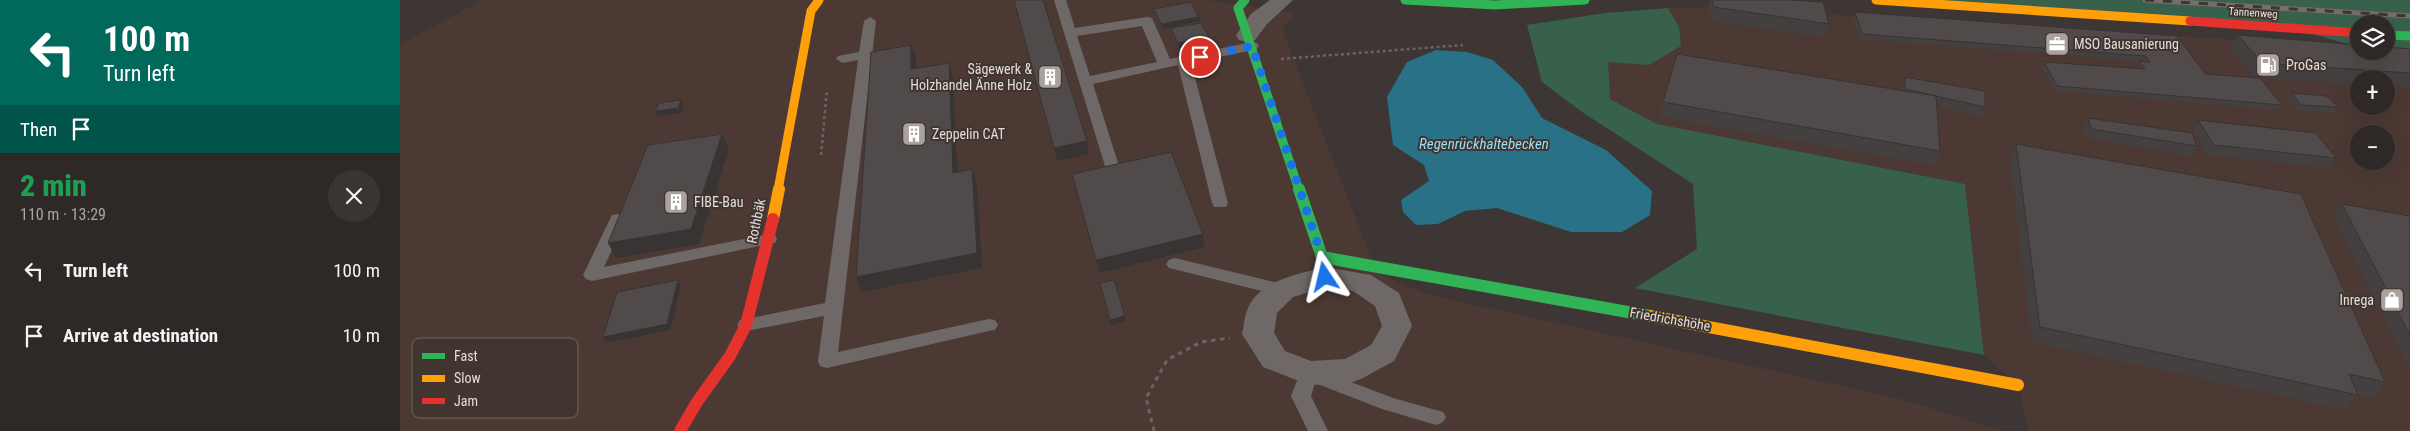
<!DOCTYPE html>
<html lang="en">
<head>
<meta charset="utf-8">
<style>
	body { margin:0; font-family:"Roboto Condensed",sans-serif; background:#3a3433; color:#f1f3f6; height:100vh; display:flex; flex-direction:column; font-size:19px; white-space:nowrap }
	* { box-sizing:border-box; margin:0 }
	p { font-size:16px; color:#a7a6a7 }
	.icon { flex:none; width:28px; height:28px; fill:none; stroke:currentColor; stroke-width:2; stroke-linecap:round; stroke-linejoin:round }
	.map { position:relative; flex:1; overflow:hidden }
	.side { display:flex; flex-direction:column; background:#2e2827; width:400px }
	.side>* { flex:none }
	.guide { background:#00695c; color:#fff; overflow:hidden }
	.fabs { position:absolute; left:1950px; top:15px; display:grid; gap:10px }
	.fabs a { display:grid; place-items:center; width:45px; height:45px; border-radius:50%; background:#2e2827; box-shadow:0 5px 20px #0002,0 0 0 1px #494444; font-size:25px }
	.pin { position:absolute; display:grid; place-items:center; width:42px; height:42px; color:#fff; margin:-21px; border:2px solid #fff; border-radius:50%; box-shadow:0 1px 5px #0007 }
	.me { position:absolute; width:55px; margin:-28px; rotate:350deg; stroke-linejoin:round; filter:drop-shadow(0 0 4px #0008) }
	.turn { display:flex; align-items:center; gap:18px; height:105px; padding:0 20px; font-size:22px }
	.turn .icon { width:65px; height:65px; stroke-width:2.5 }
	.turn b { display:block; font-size:35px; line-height:42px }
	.then { display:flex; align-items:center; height:48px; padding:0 20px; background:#0003; gap:10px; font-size:19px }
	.round { display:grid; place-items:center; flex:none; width:52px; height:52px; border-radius:26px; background:#3a3433 }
	.headline { display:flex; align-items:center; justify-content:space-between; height:85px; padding:0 20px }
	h1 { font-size:30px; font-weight:800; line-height:38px; color:#1e9e55 }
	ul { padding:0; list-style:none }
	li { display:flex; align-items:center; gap:15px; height:65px; padding:0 20px }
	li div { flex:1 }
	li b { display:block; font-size:19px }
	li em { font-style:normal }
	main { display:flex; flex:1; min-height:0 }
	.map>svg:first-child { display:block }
	.commercial { fill:#4c3934; fill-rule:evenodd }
	.green { fill:#38614c }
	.water { fill:#287186 }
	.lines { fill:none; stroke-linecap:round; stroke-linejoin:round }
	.path-far1 { stroke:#696563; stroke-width:2.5; stroke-dasharray:3 3; stroke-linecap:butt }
	.path { stroke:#696563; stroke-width:3; stroke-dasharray:4.5 4.5; stroke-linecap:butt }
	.lane { fill:#6e6967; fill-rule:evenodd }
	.street { fill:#6e6967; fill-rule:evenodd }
	.fast-far1 { stroke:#30b455; stroke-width:9 }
	.fast { stroke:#30b455; stroke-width:12 }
	.slow-far1 { stroke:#ff9f0a; stroke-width:9 }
	.slow { stroke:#ff9f0a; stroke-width:12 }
	.jam-far1 { stroke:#e5322d; stroke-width:9 }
	.jam { stroke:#e5322d; stroke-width:12 }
	.rail-casing { stroke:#746f6e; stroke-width:5 }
	.rail { stroke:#413530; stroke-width:3; stroke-dasharray:9; stroke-linecap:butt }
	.wall { fill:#454040 }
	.shaded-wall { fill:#383434 }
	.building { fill:#504b4a; stroke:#383434 }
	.route { stroke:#1a73e8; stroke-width:9; stroke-dasharray:0 16.2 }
	.labels { text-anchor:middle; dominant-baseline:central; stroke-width:4; stroke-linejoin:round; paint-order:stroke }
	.far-street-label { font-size:11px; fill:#e4dcd9; stroke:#413530 }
	.poi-label { font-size:14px; fill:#e4dcd9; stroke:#413530; text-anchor:start }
	.street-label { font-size:14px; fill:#e4dcd9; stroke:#413530 }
	.water-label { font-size:15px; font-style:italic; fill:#95dff8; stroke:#413530 }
	.key { fill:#413530; stroke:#726763; stroke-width:1 }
	.key-label { font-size:14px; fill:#e4dcd9 }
</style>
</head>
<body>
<main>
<section class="side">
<div class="guide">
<div class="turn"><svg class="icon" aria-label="left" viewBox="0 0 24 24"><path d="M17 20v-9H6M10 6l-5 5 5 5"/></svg><div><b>100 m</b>Turn left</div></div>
<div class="then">Then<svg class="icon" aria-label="arrive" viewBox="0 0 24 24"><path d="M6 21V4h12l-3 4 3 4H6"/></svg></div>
</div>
<div class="headline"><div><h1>2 min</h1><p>110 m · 13:29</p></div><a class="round"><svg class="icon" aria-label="close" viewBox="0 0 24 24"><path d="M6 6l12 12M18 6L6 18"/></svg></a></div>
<ul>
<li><svg class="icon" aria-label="left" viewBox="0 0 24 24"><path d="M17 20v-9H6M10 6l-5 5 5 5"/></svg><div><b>Turn left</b></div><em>100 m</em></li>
<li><svg class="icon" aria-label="arrive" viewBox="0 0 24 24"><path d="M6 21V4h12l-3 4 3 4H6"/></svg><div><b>Arrive at destination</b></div><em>10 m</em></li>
</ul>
</section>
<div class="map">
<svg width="2010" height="431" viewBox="0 0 2010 431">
	<rect width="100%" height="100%" fill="#3d3634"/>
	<path class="commercial" d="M82 0H807L895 13 882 29 977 273 1025 294 1501 399 1603 431H0V45Z
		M1310 7 1952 47 1959 51H2010V431H1629L1618 385 1584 355 1565 184 1257 124 1210 99 1207 61 1249 65 1281 46 1279 27 1268 8ZM1959 79H1986V106H1959ZM1959 134H1986V161H1959Z"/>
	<path class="green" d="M1544 0H2010V51L1986 49V24H1959V47L1873 23Z
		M1268 8 1279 27 1281 46 1249 65 1208 62 1210 99 1257 124 1565 184 1584 355 1235 288 1297 249 1293 184 1182 112 1142 82 1127 25 1205 13Z"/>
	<path class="water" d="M1036 50 1067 52 1093 60 1122 87 1142 118 1206 150 1252 191 1250 215 1222 232H1171L1097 208 1065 211 1038 224 1016 225 1003 212 1001 200 1029 181 1024 165 993 145 987 97 1007 62Z"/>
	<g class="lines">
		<path class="path-far1" d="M881 59 1063 45
			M421 155 427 89"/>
		<path class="path" d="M754 431 746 398 767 360 801 342 830 338"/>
		<path class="lane" d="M654 0H666L675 28 747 17 752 18 770 59 852 42 857 43 859 46 857 49 791 63 828 203 826 207H814L812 203 778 65 693 84 718 163 715 166H705ZM742 26 757 62 690 76 677 36Z
			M470 17 476 21 438 352 589 319 595 320 598 325 595 330 589 331 427 368 420 366 418 361 424 316 346 331 340 330 337 325 340 320 346 319 425 303 458 60 443 63 436 59 438 56 459 52 464 21Z
			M218 214 224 215 226 219 204 267 369 234 375 235 377 239 375 243 369 244 192 281 186 279 183 275 210 219 212 215Z
			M775 258 882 284 888 286 891 290 888 294 882 296 769 268 766 264 769 260Z
			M909 366 993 398 1043 412 1046 417 1043 422 1036 425 982 409 915 383 911 396 928 431H908L891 396 902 368Z"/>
		<path class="street" d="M870 0H893L867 24 855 40 847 42 839 40 836 35 851 14Z
			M925 267 971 275 999 293 1012 326 994 361 961 379 950 383 909 385 863 367 842 334C844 327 844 318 847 311 856 281 899 274 925 267ZM926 287 953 291 975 306 982 326 971 345 945 359 911 361 885 351 874 333 877 313 893 297Z"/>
		<path class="fast-far1" d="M845 0 838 8 899 190
			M1005 0 1095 5 1185 0
			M1986 35 2010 36"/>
		<path class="fast" d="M899 189 922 257 925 275
			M922 257 1250 316"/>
		<path class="slow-far1" d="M1476 0 1790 21
			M378 190 411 11 419 0"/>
		<path class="slow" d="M373 219 379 189
			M1250 316 1618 385"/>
		<path class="jam-far1" d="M1790 21 1959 33"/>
		<path class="jam" d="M280 431 297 402 330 356 346 325 373 219"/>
		<defs>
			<path id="rail" d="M1745 0 2010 16"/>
		</defs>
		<use href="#rail" class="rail-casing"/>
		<use href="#rail" class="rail"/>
	</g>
	<path class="wall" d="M1310 0H1389L1429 24 1425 37 1311 21 1309 8Z
		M754 9 799 17 800 21 762 29 755 14Z
		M1455 12 1777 36 1805 74 1882 105 1879 110 1655 91 1642 67 1644 62 1738 68 1737 66 1739 61 1460 39 1453 17Z
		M771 28 810 42 779 48 772 33Z
		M1838 35 2010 49V87L1986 86V79H1959V84L1854 77 1831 49Z
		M1505 77 1585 107 1581 117 1537 106 1540 151 1534 165 1260 117 1263 102 1502 90V86Z
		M1892 93 1938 107 1934 113 1898 110 1888 98Z
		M1688 118 1797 146 1791 156 1686 138 1683 128Z
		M1798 120 1936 158 1929 168 1808 155 1793 130Z
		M1616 144 1985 382 1973 398 1958 394 1945 410 1632 342 1610 158Z
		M672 174 805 247 699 273Z
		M1942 204 2010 216V370L1933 217Z"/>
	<path class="shaded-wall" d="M799 17 800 21 762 29 761 24Z
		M809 37 810 42 779 48 778 43Z
		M511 45 516 59V83L511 69Z
		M549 63 553 77 558 187 553 173Z
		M281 100 284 106 281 113 258 116 255 111Z
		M322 134 329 149 299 244 216 258 208 243Z
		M687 141 689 154 657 161 654 148Z
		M572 169 577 184 582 268 462 292 456 277Z
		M803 234 805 247 699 273 696 260Z
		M278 280 281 286 270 330 207 343 203 337Z
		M725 316 726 321 711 325 710 320Z"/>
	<path class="building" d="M614 0H643L687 141 654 148Z
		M1312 0H1389L1423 2 1429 24 1314 7Z
		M791 2 799 17 761 24 754 9Z
		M1455 12 1777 36 1805 74 1860 78 1882 105 1657 86 1644 62 1745 69 1739 61 1750 62 1746 56 1462 34Z
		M801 23 809 37 778 43 771 28Z
		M1838 35 1959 45V51H1986V47L2010 49V73L1862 63Z
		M511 45V69L549 63 553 173 572 169 577 253 456 277 471 52Z
		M1277 54 1536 96 1540 151 1263 102Z
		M1505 77 1585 91V107L1505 89Z
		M1892 93 1927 96 1938 107 1901 105Z
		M281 100 278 108 255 111 259 103Z
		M1688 118 1792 133 1797 146 1691 129Z
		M1798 120 1916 133 1936 158 1814 145Z
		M322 134 291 229 208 243 248 145Z
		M1616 144 1901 194 1985 382 1949 374 1958 395 1640 327Z
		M771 152 803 234 696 260 672 174Z
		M1942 204 2010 216V335Z
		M278 280 267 324 203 337 217 292Z
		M714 280 725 316 710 320 700 283Z"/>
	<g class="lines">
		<path class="route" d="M800 57 852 46 922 257 925 277"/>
	</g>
	<defs>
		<symbol id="office-square" viewBox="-11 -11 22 22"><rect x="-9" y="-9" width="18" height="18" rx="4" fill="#aaa29f" stroke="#413530"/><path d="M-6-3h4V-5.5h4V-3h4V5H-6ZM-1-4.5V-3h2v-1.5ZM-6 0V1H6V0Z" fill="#fff"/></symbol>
		<symbol id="fuel-square" viewBox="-11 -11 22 22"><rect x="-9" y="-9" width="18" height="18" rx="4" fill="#aaa29f" stroke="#413530"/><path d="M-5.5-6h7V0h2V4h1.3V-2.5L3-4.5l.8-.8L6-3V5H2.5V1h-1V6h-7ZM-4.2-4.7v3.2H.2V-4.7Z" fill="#fff"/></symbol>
		<symbol id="building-square" viewBox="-11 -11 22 22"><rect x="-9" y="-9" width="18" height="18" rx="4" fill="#aaa29f" stroke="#413530"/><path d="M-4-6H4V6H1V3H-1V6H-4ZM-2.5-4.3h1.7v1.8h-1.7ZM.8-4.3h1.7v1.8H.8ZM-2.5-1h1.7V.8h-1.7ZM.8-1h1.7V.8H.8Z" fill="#fff"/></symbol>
		<symbol id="shop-square" viewBox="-11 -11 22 22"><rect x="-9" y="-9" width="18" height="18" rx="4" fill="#aaa29f" stroke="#413530"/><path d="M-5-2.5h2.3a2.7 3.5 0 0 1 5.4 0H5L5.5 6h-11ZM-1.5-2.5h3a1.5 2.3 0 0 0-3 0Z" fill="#fff"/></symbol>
	</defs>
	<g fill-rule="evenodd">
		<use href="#office-square" x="1643" y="30" width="28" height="28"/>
		<use href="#fuel-square" x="1854" y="51" width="28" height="28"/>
		<use href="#building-square" x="636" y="63" width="28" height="28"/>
		<use href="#building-square" x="500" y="120" width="28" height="28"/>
		<use href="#building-square" x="262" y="188" width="28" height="28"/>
		<use href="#shop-square" x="1978" y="286" width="28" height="28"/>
	</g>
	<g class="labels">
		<g class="far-street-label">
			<text transform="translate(1853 13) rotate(4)">Tannenweg</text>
		</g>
		<g class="poi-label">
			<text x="1674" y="44">MSO Bausanierung</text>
			<text x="1886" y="65">ProGas</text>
			<text x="632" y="69" text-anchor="end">Sägewerk &amp;<tspan x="632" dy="16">Holzhandel Änne Holz</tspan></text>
			<text x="532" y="134">Zeppelin CAT</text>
			<text x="294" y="202">FIBE-Bau</text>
			<text x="1974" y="300" text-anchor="end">Inrega</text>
		</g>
		<g class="street-label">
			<text transform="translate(356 221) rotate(-78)">Rothbäk</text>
			<text transform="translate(1270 319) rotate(10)">Friedrichshöhe</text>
		</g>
		<g class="water-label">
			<text x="1084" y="144">Regenrückhaltebecken</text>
		</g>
	</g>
	<rect x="12" y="338" width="166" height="80" rx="8" class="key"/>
	<rect x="22" y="353" width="23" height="6" fill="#30b455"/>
	<rect x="22" y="375" width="23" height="7" fill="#ff9f0a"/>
	<rect x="22" y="398" width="23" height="6" fill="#e5322d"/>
	<g class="key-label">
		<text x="54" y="361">Fast</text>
		<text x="54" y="383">Slow</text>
		<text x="54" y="406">Jam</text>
	</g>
</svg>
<div class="fabs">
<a><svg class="icon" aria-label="layers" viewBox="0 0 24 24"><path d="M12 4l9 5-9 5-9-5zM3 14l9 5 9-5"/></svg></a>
<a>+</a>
<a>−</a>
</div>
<div class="pin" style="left:800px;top:57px;background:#d93025"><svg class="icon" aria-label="arrive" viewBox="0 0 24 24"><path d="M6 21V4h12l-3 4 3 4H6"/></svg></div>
<svg class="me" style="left:925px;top:277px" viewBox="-20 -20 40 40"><path d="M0-17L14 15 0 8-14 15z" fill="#1a73e8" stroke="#fff" stroke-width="4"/></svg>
</div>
</main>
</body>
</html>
